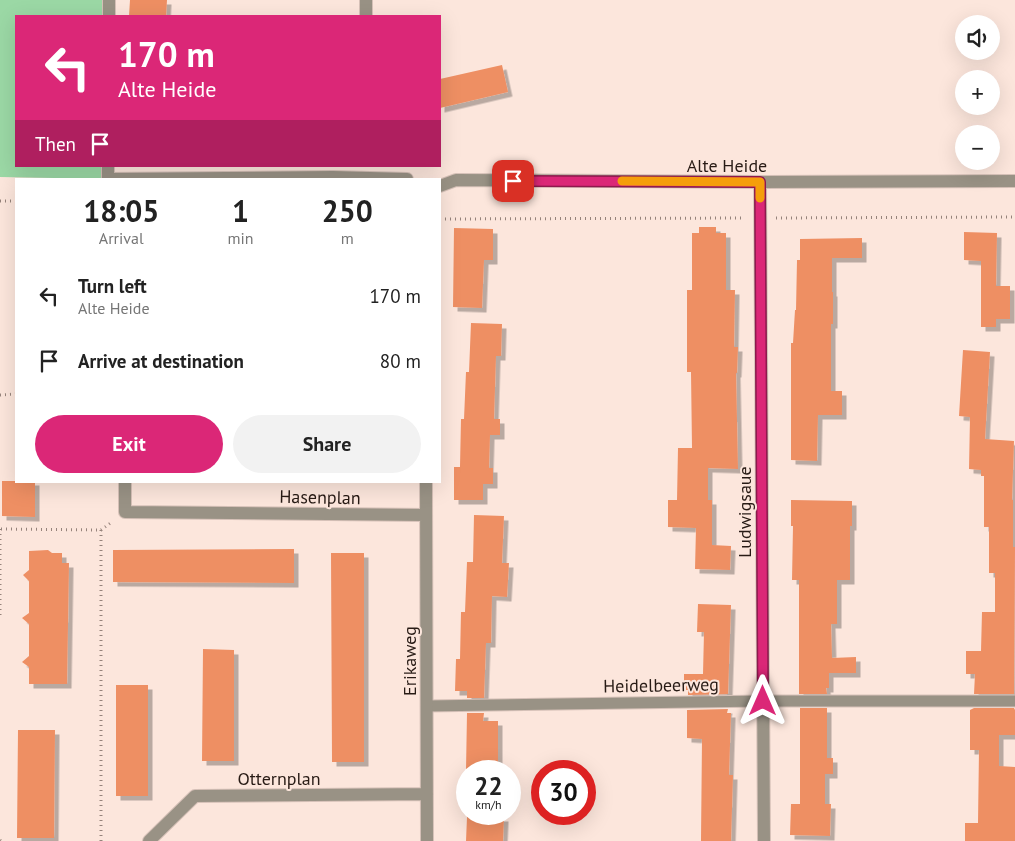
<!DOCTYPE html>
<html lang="en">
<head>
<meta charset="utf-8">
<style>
	body { margin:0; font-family:"PT Sans",sans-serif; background:#f2f2f2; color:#222; height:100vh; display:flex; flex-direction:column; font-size:19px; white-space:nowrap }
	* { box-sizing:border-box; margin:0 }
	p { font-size:16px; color:#767676 }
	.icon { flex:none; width:28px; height:28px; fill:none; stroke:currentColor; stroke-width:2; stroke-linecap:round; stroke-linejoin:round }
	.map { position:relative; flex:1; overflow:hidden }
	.details { position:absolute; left:15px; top:178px; width:426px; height:305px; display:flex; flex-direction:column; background:#fff; border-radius:0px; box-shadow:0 5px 20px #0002 }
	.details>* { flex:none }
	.banner { position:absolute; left:15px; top:15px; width:426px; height:152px; border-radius:0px; box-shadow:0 5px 20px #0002; background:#db2777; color:#fff; overflow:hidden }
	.fabs { position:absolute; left:955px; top:15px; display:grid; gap:10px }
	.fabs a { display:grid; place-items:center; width:45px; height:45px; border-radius:50%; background:#fff; box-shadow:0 5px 20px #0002; font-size:25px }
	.speed { position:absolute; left:456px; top:760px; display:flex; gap:10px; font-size:25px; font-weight:700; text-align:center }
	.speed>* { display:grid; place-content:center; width:65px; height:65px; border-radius:50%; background:#fff; box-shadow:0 5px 20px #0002; line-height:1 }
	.speed small { font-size:12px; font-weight:400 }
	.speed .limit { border:8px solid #d22; background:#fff; color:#111 }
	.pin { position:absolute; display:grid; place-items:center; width:42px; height:42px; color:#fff; margin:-21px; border-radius:10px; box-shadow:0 2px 8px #0006 }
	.me { position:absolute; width:55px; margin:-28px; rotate:0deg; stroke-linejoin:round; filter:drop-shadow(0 0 4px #0008) }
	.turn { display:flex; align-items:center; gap:18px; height:105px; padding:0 20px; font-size:22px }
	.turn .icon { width:65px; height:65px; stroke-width:2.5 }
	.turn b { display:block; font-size:35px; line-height:42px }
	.then { display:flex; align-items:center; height:48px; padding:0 20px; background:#0003; gap:10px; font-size:19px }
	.eta { display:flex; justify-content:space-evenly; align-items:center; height:85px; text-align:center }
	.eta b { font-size:30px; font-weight:600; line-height:35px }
	.button { display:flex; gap:10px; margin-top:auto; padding:10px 20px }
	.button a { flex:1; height:58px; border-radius:30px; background:#db2777; color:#fff; font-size:20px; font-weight:600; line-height:58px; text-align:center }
	.button a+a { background:#f2f2f2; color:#222 }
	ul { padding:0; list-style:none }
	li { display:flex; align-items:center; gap:15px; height:65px; padding:0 20px }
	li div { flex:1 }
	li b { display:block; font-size:19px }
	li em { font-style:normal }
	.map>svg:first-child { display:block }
	.green { fill:#9bd8a5 }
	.building { fill:#ee8f64; filter:url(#shadow) }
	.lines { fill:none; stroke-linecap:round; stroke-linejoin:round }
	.service-casing { stroke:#d6c1b8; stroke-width:13 }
	.minor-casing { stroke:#d6c1b8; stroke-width:14 }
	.path { stroke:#95837b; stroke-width:3; stroke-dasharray:1 4; stroke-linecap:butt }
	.service { stroke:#999285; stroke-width:11 }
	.minor { stroke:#999285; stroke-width:12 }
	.route-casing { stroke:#8e194d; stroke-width:12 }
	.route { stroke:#db2777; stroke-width:9 }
	.slow { stroke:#f59e0b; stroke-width:9 }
	.labels { text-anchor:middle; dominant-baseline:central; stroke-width:4; stroke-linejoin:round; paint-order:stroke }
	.street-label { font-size:18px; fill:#281b15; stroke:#fce6dc }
</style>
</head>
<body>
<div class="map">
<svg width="1015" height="841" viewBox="0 0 1015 841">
	<defs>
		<filter id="shadow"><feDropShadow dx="4.5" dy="4.5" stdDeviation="0" flood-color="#0004"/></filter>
	</defs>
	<rect width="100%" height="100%" fill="#fce6dc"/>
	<path class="green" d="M0 0H106V16H16V166H104L108 179 0 177Z"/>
	<path class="building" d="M130 0H167L166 16H129Z
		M502 65 508 92 440 108V79Z
		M699 227H716V233H726V290H735L734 347H738L737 373H736L738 469 708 468V500H712V545L731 546 730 570 695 569 696 528 668 527V500H677L678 448H692L691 372H687V290H692V233H699Z
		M454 228 493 229V260H484L482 308 453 307Z
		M964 232 997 233 996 286H1010V319H996V327H981V261L964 260Z
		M862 238V258H832V292H833V324H831V391H842V415H818L817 461 791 460V343H793L795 310H796L797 260H800V239Z
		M471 323 502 324 501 356H496L494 419H500V435H490L489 468H493V484H483V500H454V467H460L461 419H464L466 372H469Z
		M963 350 990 352 985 439 1014 441 1012 500H1013V547H1015L1014 694H974L975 674H966V651H981L982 612H995V573H989V527H984V476H981V470L969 469 970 417 959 416Z
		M2 481H35V517L2 516Z
		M791 500 852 501V526H850V580H837V624H831L832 658 856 657V673H829V688H826L827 694H799V580H792L793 526H791Z
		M474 515 504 516 502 563H509L507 597 492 596 491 643H486L484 698H467V691H455L456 659H460L461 612H465L467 562H473Z
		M294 549V583L113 582V550Z
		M48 550 52 553H62V563H69L67 684H29V667L22 662 29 656V624L22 618 29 613V581L23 575 29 570V551Z
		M331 553H364V762H332Z
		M698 604 731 605 728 694 688 695V690H684V674H703L704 632H697Z
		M203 649 234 650V761H202Z
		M116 685H148V796H116Z
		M800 708H827V758H833V774H825V804H831L830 836 790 835 791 804H800Z
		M974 708H1014L1015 710V735H999V766L1015 767V841H965V823H978L979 750H970V710Z
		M728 709 727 713H731L729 775H733L731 841H701L702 739 687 738V710Z
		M467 713H484L483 721H498V771H466Z
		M18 730H55L54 838H17Z
		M467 817H504L503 841H466Z"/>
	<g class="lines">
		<defs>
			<path id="service" d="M427 706 763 701H1015"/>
			<path id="minor" d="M109 16V0
				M366 16V0
				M108 166V179L333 177 407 179
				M760 182 764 841
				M440 186 456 180 760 182 1015 181
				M125 481V512L426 515
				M426 481 427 841
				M149 841 195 796 427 794"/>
		</defs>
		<use href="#service" class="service-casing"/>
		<use href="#minor" class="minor-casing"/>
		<path class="path" d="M0 201H16
			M776 218 1015 217
			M440 219 744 218
			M0 395 16 394
			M0 529V617
			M1 529 101 530 112 522
			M101 530V841
			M0 840 1 841"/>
		<use href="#service" class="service"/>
		<use href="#minor" class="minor"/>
	</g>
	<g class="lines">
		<defs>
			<path id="route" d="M513 181 760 182 763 701"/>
		</defs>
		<use href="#route" class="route-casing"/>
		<use href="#route" class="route"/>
		<path class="slow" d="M622 181 760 182V198"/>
	</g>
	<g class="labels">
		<g class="street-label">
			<text x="727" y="165">Alte Heide</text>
			<text transform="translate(320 497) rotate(1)">Hasenplan</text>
			<text transform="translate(744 512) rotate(-90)">Ludwigsaue</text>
			<text transform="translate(409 661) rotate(-90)">Erikaweg</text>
			<text transform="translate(661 685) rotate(-1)">Heidelbeerweg</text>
			<text x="279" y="778">Otternplan</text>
		</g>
	</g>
</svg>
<div class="fabs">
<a><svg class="icon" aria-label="sound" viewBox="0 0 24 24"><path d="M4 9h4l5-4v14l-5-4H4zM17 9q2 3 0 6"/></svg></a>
<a>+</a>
<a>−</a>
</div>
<div class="speed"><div>22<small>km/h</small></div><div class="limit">30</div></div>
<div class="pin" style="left:513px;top:181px;background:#d93025"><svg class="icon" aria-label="arrive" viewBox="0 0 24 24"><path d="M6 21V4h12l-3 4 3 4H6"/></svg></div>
<svg class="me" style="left:763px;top:701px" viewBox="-20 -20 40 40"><path d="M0-17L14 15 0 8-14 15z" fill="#db2777" stroke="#fff" stroke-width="4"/></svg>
<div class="banner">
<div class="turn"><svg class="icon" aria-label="left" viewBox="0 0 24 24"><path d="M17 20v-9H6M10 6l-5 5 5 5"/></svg><div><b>170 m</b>Alte Heide</div></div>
<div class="then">Then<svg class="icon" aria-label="arrive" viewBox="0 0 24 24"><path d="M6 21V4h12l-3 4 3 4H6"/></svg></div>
</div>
<section class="details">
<div class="eta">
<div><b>18:05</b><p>Arrival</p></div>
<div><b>1</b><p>min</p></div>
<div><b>250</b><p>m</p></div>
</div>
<ul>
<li><svg class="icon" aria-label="left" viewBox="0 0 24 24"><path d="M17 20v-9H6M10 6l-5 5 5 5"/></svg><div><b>Turn left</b><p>Alte Heide</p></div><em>170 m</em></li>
<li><svg class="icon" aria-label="arrive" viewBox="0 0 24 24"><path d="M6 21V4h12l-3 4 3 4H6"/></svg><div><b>Arrive at destination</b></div><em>80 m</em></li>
</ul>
<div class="button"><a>Exit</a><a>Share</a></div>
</section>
</div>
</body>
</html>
